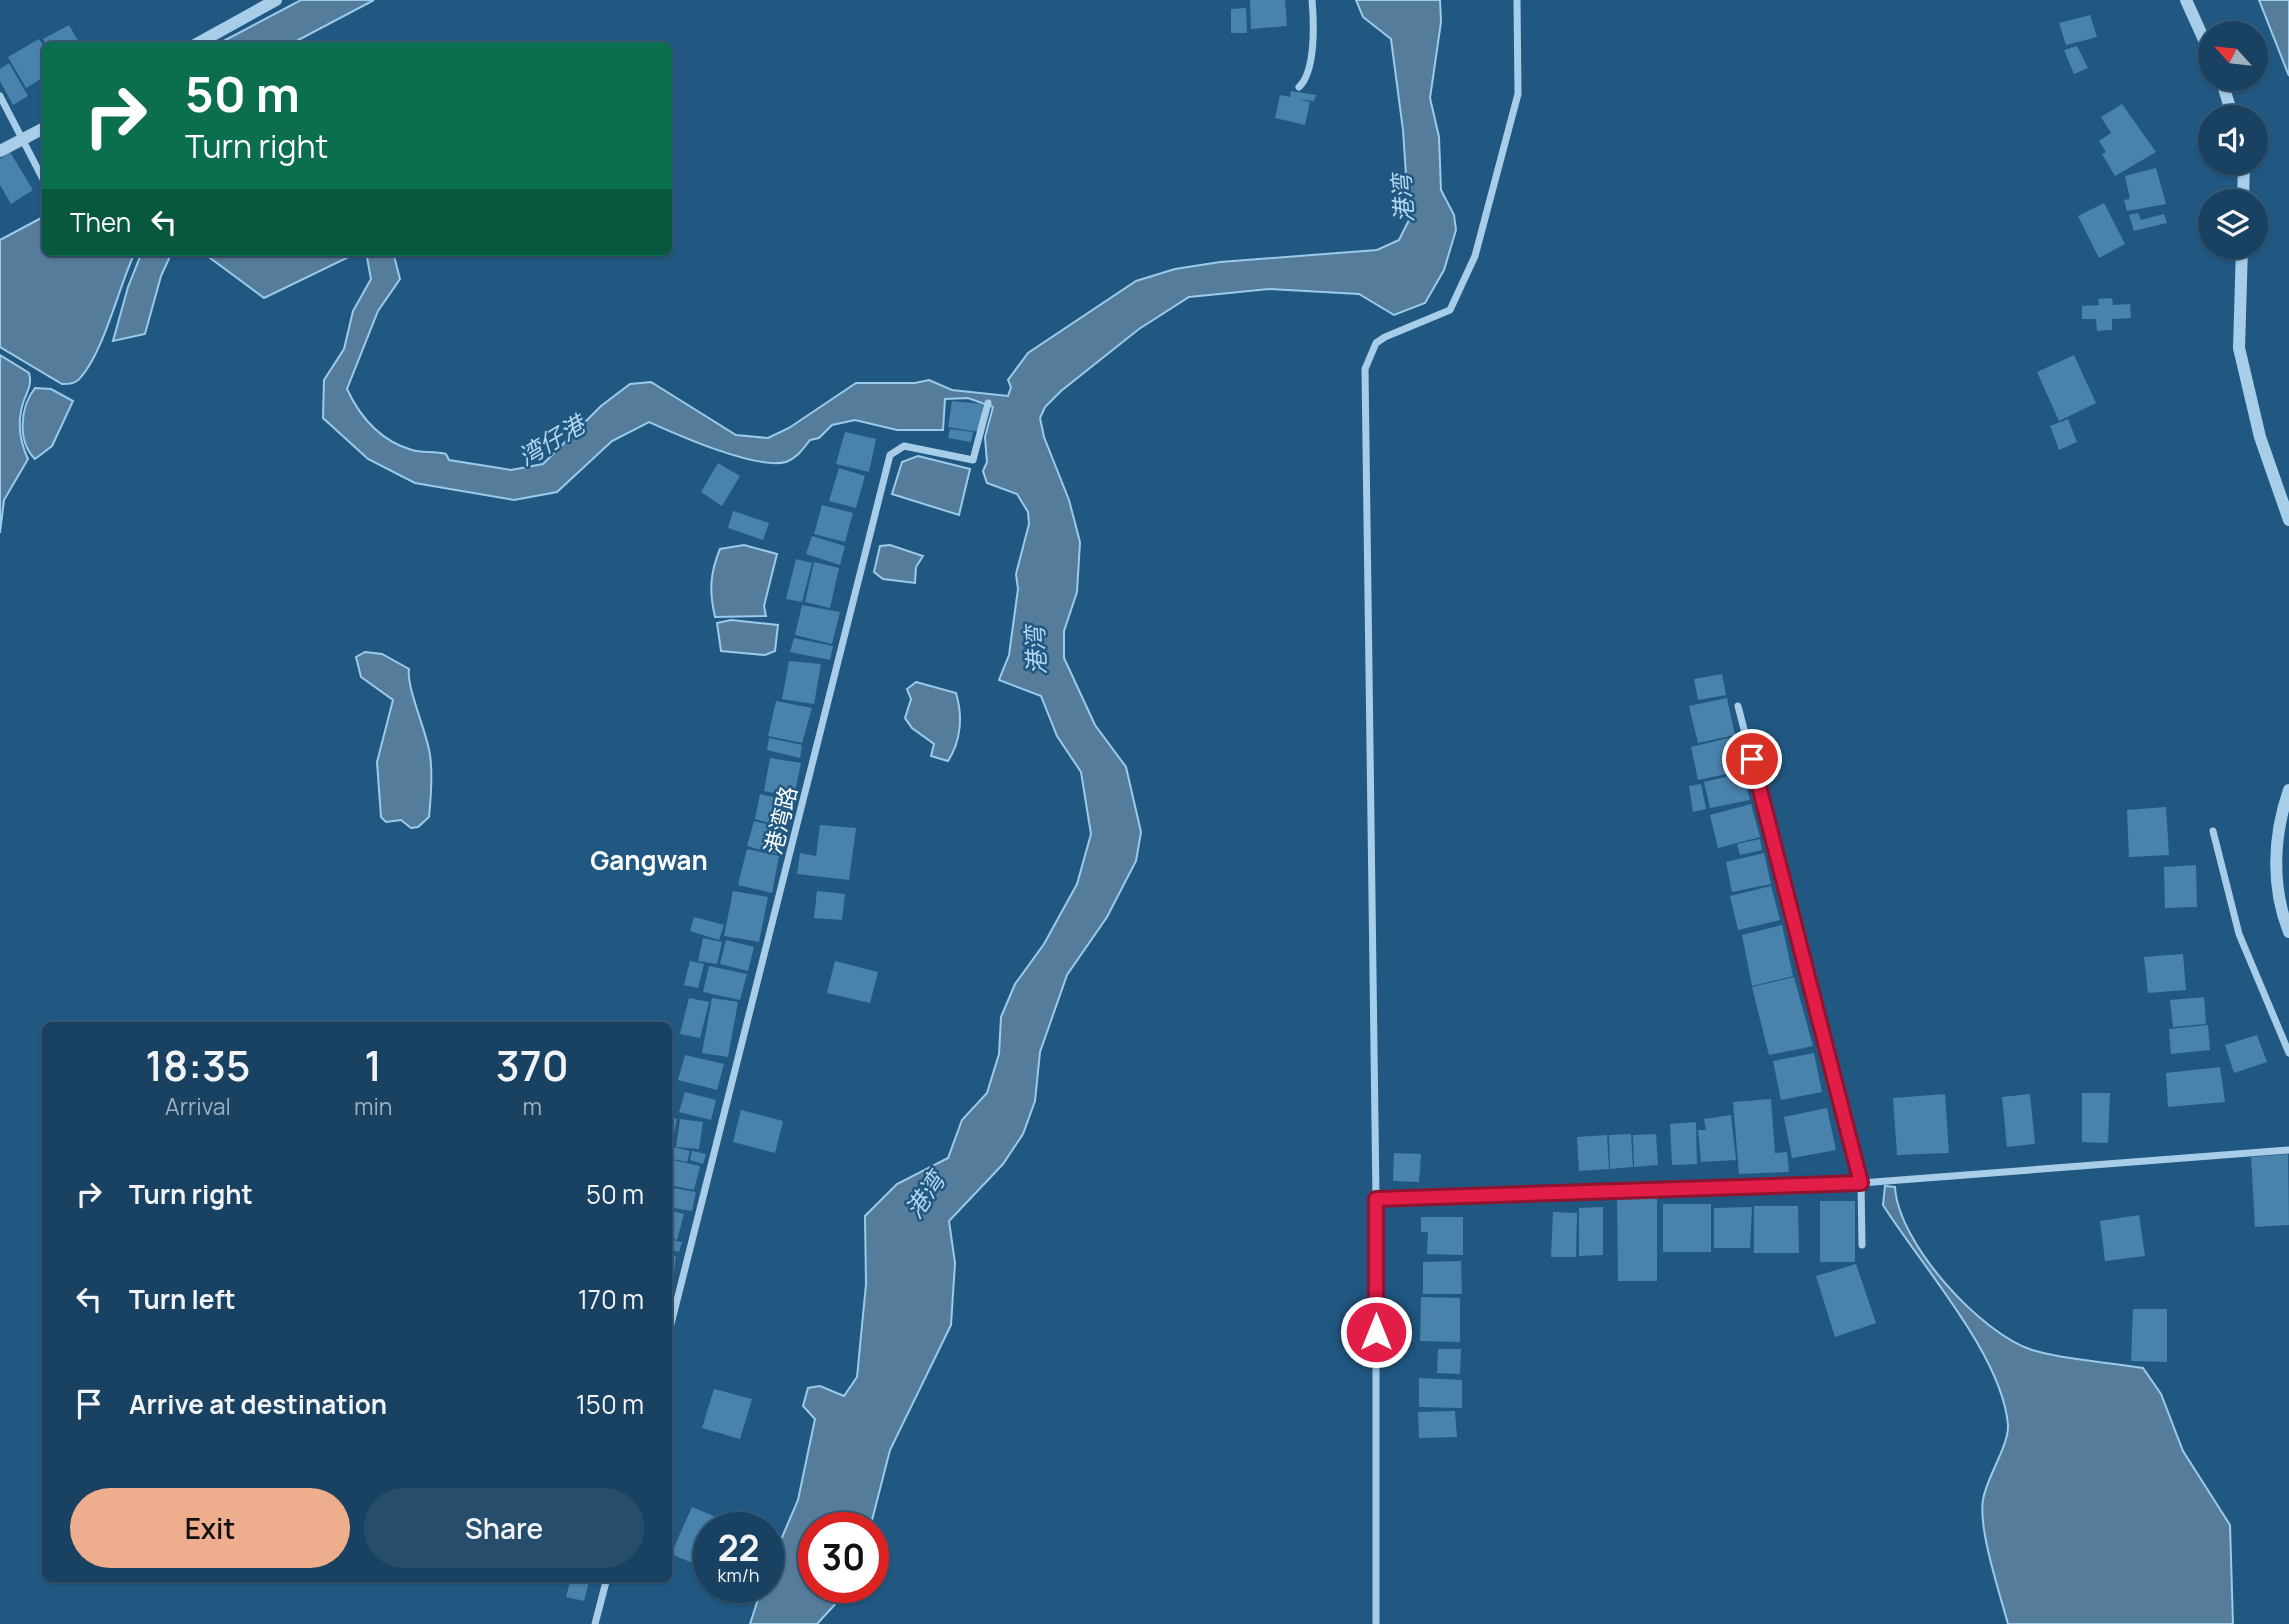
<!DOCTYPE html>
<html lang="en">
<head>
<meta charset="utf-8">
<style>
	body { margin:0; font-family:Manrope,"Noto Sans SC",sans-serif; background:#264d6b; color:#f1f3f6; height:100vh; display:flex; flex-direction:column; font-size:26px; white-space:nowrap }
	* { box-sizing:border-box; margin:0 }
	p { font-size:23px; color:#9fb0be }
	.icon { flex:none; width:38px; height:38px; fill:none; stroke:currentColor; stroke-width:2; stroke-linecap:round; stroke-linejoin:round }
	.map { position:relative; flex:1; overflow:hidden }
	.details { position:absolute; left:42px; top:1022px; width:630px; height:560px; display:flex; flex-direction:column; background:#194262; border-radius:10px; box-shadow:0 2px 5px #0004,0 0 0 2px #375b77 }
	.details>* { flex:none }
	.top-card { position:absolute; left:42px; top:42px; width:630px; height:214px; border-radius:10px; box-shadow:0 2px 5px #0004,0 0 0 2px #375b77; background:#0b6e4f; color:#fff; overflow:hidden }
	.needle { width:46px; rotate:297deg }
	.buttons { position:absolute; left:2198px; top:21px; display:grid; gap:14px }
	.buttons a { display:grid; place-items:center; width:70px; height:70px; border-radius:50%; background:#194262; box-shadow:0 2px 5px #0004,0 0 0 2px #375b77; font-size:35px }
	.speed { position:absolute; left:693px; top:1512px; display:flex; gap:14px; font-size:35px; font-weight:700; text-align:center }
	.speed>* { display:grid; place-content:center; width:91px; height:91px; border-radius:50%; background:#194262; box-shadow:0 2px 5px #0004,0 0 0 2px #375b77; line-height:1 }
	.speed small { font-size:18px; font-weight:400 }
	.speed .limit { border:10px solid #d22; background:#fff; color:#111 }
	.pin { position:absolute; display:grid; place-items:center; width:60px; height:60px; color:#fff; margin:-30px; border:4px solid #fff; border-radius:50%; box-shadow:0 2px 7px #0007 }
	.me { position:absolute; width:77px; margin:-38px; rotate:0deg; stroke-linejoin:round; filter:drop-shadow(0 0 5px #0008) }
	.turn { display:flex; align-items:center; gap:24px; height:147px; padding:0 28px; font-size:32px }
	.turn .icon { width:91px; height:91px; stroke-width:2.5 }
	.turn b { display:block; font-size:49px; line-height:60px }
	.then { display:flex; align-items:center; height:66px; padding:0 28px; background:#0003; gap:14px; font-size:26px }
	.eta { display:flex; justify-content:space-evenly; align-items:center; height:119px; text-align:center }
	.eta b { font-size:42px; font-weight:600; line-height:49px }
	.primary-button { display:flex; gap:14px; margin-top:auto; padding:14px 28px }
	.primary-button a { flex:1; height:80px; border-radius:42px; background:#eead8d; color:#111; font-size:28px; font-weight:600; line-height:80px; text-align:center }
	.primary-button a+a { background:#264d6b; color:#f1f3f6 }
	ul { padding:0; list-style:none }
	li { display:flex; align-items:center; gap:21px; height:105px; padding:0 28px }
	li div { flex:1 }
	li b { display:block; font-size:26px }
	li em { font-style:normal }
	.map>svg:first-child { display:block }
	.water { fill:#557c9a; stroke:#9bcaea; stroke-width:2 }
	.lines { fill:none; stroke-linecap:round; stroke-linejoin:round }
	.stream { stroke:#9bcaea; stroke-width:6 }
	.building { fill:#4982ab }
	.minor { stroke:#a7cde8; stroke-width:7 }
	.tertiary { stroke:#a7cde8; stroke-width:12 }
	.route-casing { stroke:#92132f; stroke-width:18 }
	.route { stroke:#e11d48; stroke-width:12 }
	.labels { text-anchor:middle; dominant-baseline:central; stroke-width:5; stroke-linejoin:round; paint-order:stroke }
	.street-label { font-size:23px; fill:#fff; stroke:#215882 }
	.water-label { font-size:24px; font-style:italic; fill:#b3d7f0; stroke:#215882 }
	.quarter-label { font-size:26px; font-weight:bold; fill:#fff; stroke:#215882 }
</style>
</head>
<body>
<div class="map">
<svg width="2289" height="1624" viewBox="0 0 2289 1624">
	<rect width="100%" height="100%" fill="#215882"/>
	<path class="water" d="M301 0H374L289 45H216Z
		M1356 0H1440L1441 22 1430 98 1439 137 1441 190 1454 215 1456 230 1444 270 1425 303 1394 315 1359 294 1269 289 1189 297 1139 329 1061 391 1045 407 1040 418 1044 437 1069 500 1080 542 1077 592 1064 631V658L1095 725 1126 767 1141 832 1136 861 1107 917 1067 975 1040 1052 1035 1101 1023 1134 1003 1164 949 1221 955 1263 951 1325 890 1450 870 1528H814V1587H851L817 1624H750L762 1587H768V1570L798 1500 815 1419 803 1406 808 1388 820 1386 844 1396 857 1377 866 1284 865 1216 897 1184 948 1158 962 1120 987 1093 999 1054 1001 1017 1015 984 1044 944 1077 884 1091 834 1081 772 1057 736 1041 696 999 680 1009 655 1018 589 1016 574 1029 524 1028 512 1017 494 987 483 983 471 987 462 985 437 993 407 968 398 945 399 943 430H897L855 420 832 425 819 438 810 440C803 449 797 458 786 462 756 470 678 435 649 422L612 441 557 492 514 500 415 483 368 459 323 418 324 380 344 349 353 311 371 279 366 252H393L400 279 378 311 347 389C360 417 381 441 412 450 422 453 435 451 446 454L449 460 511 470 543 464 601 406 630 384 651 382 736 435 768 438 789 428 856 383H915L929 380 952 390 1008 396 1011 387 1008 380 1028 353 1136 281 1175 269 1220 262 1377 250 1399 240 1409 220 1403 130 1391 39 1363 17Z
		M2259 0H2289V76Z
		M45 216 46 252H135C119 286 104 351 81 377 76 384 69 384 62 384L0 347V240Z
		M142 252H172L161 276 145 334 113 341 128 287Z
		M202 252H359L264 298Z
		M0 355 29 373C32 384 28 390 24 400 17 420 19 440 28 459L4 500 0 533Z
		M35 388 51 389 73 401 52 446 35 459C17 441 20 407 35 388Z
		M918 456 970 469 959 515 892 494 902 462Z
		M744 545 777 554 764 606 766 616 715 617C709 591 710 573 720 549Z
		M890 545 923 556 916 567 915 583 883 579 874 572 880 546Z
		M731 620 778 625 775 651 765 655 721 651 717 623Z
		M365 652 382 654 409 669C406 687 427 732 430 755 433 775 431 797 429 817L418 827 411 828 401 820 386 822 381 817 377 762 393 700 361 677 356 657Z
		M916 682 956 693C963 716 961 741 948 761L931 756 934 744 912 728 905 718 911 699 907 689Z
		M1885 1186 1895 1187C1898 1243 1980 1333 2032 1350 2064 1360 2108 1362 2143 1368L2161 1394 2183 1451 2230 1525 2233 1624H2008C2000 1594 1978 1529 1983 1500 1986 1478 2009 1446 2008 1425 2002 1355 1921 1265 1883 1205Z"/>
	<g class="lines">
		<path class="stream" d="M44 157 46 156"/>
	</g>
	<path class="building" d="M1250 0H1285L1287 26 1251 29Z
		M1246 8 1247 33H1231V9Z
		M2090 15 2097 37 2066 45 2059 23Z
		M69 25 81 46H47L43 39Z
		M39 39 46 50V76L26 88 8 57Z
		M2077 46 2088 68 2074 74 2064 50Z
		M9 63 28 96 13 105 0 81V69Z
		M1291 91 1316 95 1314 101 1299 99 1310 102 1305 125 1275 118 1280 95 1290 97Z
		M2122 104 2156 152 2115 176 2102 154 2106 152 2099 141 2111 133 2101 117Z
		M10 152 33 190 11 204 0 185V159Z
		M2156 168 2166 204 2127 211 2124 200 2130 199 2125 176Z
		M2104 203 2125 244 2099 258 2078 216Z
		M2138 213 2141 220 2164 214 2167 223 2134 231 2129 215Z
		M2112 298 2113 305 2130 304 2131 318 2112 319V330L2097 331 2096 319H2082V306L2099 305 2098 299Z
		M2074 355 2096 403 2059 421 2037 372Z
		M952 401 983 404 979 432 948 427Z
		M2068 419 2077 442 2059 450 2050 426Z
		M950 429 973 432 971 442 948 438Z
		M845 432 876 439 869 472 836 464Z
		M718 463 740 476 722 506 701 492Z
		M839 468 865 476 856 508 829 501Z
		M822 505 853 513 845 542 814 534Z
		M733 511 769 523 763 540 728 528Z
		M812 536 845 546 840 565 806 554Z
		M796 559 812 563 802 602 786 599Z
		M814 562 839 568 830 608 805 602Z
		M802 605 840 612 832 644 795 635Z
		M794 638 833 646 830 660 790 652Z
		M789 661 821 664 814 704 782 699Z
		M1722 674 1726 695 1698 700 1694 679Z
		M1727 698 1735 735 1698 743 1689 706Z
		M776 701 812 708 802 743 768 736Z
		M1737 736 1745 770 1698 780 1691 747Z
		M769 738 802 745 800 758 767 750Z
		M770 758 801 763 794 797 764 791Z
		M1743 773 1750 800 1710 808 1704 782Z
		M1701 784 1706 809 1693 812 1689 786Z
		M760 794 793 802 787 828 755 819Z
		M1751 804 1760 837 1718 848 1710 815Z
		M2166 807 2169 855 2129 857 2127 810Z
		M754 821 786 829 780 855 747 846Z
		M820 825 856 828 849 880 797 874 800 853 816 856Z
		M1760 839 1762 850 1740 855 1737 844Z
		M747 849 779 856 772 893 738 885Z
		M1764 853 1771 884 1732 892 1726 862Z
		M2196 865 2197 907 2165 908 2164 867Z
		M1771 886 1780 920 1738 930 1730 896Z
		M733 891 768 897 759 942 724 936Z
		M817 891 845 894 842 920 814 918Z
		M694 917 724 925 719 940 690 931Z
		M1782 925 1793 976 1752 986 1742 935Z
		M703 938 722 942 717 964 698 961Z
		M726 940 754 947 748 971 720 964Z
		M2183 954 2186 990 2148 993 2144 957Z
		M690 961 704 964 698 988 684 985Z
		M835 961 878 972 870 1003 827 993Z
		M709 966 747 974 740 1000 703 992Z
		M1794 977 1813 1046 1769 1055 1752 987Z
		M2204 997 2206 1024 2173 1027 2170 1000Z
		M689 998 709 1002 700 1038 680 1034Z
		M712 998 738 1002 728 1057 702 1053Z
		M2208 1025 2210 1050 2171 1054 2169 1029Z
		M2257 1035 2267 1062 2234 1073 2225 1045Z
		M1814 1053 1822 1092 1781 1100 1773 1061Z
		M685 1055 724 1064 717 1090 678 1080Z
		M2220 1067 2225 1102 2168 1107 2166 1073Z
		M685 1092 716 1100 711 1120 679 1112Z
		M2082 1093H2110L2108 1143 2082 1142Z
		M1945 1094 1949 1153 1897 1155 1893 1098Z
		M2030 1094 2035 1144 2007 1147 2002 1097Z
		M1771 1099 1775 1153 1787 1152 1789 1172 1739 1174 1733 1102Z
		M1827 1108 1836 1150 1792 1158 1784 1117Z
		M741 1110 783 1121 775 1153 733 1142Z
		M1731 1115 1736 1160 1701 1162 1698 1130H1706L1704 1119Z
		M668 1117 677 1119 672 1144 668 1143Z
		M680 1119 703 1122 699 1149 676 1147Z
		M1696 1122 1697 1164 1672 1165 1670 1124Z
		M1631 1134 1633 1167 1610 1169 1609 1135Z
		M1656 1134 1658 1165 1634 1167 1633 1135Z
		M1607 1135 1609 1169 1579 1171 1577 1137Z
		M668 1146 690 1151 687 1162 668 1158Z
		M692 1151 706 1154 703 1164 690 1160Z
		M1394 1153 1421 1154 1419 1182 1393 1181Z
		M2288 1154 2289 1225 2255 1227 2251 1157Z
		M668 1159 700 1166 694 1190 668 1185Z
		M668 1187 696 1192 692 1211 668 1207Z
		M1657 1193V1281H1618L1617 1195Z
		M1820 1201H1855V1262H1820Z
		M1663 1204H1711V1252H1663Z
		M1754 1206H1798L1799 1253H1754Z
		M1603 1207V1255L1579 1256V1208Z
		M1752 1207 1750 1248H1714V1208Z
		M668 1210 684 1214 677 1240 668 1237Z
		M1553 1212 1577 1213 1576 1257H1551Z
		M2139 1215 2145 1256 2105 1261 2100 1221Z
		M1421 1217H1463V1255L1427 1254 1428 1232H1421Z
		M672 1240 682 1242 679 1252 670 1250Z
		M668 1255 676 1256 674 1273 668 1272Z
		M1461 1261 1462 1294H1423V1262Z
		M1856 1264 1876 1323 1835 1337 1816 1276Z
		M668 1275 674 1277 670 1297H668Z
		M1421 1297 1460 1298V1342L1420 1341Z
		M2133 1309H2167V1362L2131 1361Z
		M1438 1349H1461L1460 1374 1437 1373Z
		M1419 1378 1462 1380V1408L1419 1407Z
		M714 1389 752 1399 740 1439 702 1428Z
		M1455 1411 1457 1437 1419 1438 1418 1412Z
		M692 1507 721 1519 717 1528H709V1546L700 1566 671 1554Z
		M571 1578H590L584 1601 566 1597Z"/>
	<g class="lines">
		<path class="minor" d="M1299 87C1316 71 1314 22 1312 0
			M0 96 46 185
			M1738 706 1861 1183 1862 1245
			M2213 831 2239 934 2289 1053
			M1376 1199 1861 1183 2289 1150
			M668 1336 890 455 904 446 973 460 988 403
			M595 1624 607 1578
			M1376 1624V1199L1365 369 1376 343 1385 337 1450 310 1475 256 1518 94 1517 0"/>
		<path class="tertiary" d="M2186 0 2210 53
			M193 46 276 0
			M2221 79 2233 117
			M0 151 46 127
			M2243 201 2244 163
			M2242 247 2239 348 2260 437 2289 520
			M2289 790C2273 836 2271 887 2289 932"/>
	</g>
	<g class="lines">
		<defs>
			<path id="route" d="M1376 1332V1199L1861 1183 1752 759"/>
		</defs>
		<use href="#route" class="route-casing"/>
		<use href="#route" class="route"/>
	</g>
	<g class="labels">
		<g class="street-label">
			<text transform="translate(780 820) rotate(-76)">港湾路</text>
		</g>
		<g class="water-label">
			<text transform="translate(1402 199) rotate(-94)">港湾</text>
			<text transform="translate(551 440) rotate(-31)">湾仔港</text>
			<text transform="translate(1035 651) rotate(-93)">港湾</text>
			<text transform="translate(924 1195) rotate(-56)">港湾</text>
		</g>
		<g class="quarter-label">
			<text x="649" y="860">Gangwan</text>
		</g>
	</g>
</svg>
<div class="buttons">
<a><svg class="needle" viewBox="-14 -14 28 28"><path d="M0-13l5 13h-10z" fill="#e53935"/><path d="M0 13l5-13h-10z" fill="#9fb0be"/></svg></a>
<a><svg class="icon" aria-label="sound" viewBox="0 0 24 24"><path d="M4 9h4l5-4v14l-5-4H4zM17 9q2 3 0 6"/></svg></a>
<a><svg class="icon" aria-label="layers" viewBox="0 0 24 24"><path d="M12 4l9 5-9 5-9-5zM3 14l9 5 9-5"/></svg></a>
</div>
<div class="speed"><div>22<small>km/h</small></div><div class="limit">30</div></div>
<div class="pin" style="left:1752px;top:759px;background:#d93025"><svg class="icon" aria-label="arrive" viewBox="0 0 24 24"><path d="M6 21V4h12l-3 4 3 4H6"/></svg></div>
<svg class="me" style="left:1376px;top:1332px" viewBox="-20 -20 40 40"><circle r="17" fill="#e11d48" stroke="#fff" stroke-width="3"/><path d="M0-11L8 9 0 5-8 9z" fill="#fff"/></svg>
<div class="top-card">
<div class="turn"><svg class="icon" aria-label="right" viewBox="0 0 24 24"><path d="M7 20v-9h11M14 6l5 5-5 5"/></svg><div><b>50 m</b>Turn right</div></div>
<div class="then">Then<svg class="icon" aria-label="left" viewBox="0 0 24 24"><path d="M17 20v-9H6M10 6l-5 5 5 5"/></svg></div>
</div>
<section class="details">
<div class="eta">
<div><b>18:35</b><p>Arrival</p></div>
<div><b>1</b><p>min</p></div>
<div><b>370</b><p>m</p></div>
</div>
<ul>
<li><svg class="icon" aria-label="right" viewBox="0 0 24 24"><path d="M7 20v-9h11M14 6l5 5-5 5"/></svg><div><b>Turn right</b></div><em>50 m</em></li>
<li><svg class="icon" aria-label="left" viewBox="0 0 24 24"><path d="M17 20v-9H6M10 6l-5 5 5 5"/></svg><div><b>Turn left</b></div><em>170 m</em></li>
<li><svg class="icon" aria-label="arrive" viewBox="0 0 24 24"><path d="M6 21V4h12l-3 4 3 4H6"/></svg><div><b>Arrive at destination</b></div><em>150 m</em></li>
</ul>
<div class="primary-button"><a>Exit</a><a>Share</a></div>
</section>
</div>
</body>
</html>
